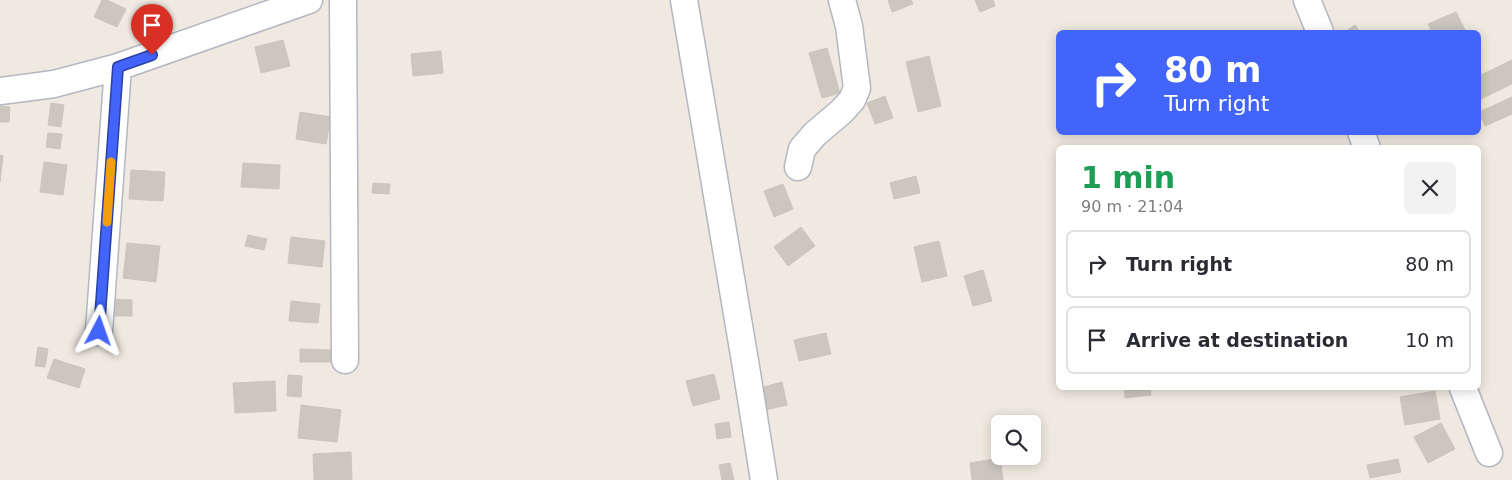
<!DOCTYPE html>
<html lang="en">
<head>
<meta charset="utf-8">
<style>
	body { margin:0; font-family:"DejaVu Sans",sans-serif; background:#f2f2f3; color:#2b2b33; height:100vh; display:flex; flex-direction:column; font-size:19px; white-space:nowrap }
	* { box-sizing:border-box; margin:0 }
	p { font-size:16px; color:#7c7c81 }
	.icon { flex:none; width:28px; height:28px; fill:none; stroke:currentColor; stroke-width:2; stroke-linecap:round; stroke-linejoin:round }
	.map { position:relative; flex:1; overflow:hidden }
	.sheet { position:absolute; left:1056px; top:145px; width:425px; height:245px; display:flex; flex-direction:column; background:#fff; border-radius:8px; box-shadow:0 2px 12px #0003 }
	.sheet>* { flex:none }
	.hud { position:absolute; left:1056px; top:30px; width:425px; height:105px; border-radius:8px; box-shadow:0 2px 12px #0003; background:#4264fb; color:#fff; overflow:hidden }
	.tools { position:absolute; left:991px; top:415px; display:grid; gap:10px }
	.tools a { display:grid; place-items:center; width:50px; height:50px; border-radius:8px; background:#fff; box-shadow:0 2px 12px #0003; font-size:25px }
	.pin { position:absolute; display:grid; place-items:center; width:42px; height:42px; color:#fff; margin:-51px -21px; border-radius:50% 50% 50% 0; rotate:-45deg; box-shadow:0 0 5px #0007 }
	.pin .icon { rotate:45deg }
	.me { position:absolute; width:55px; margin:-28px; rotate:4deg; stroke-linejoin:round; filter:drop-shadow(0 0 4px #0008) }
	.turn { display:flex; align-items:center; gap:18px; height:105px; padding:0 25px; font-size:22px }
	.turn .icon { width:65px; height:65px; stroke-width:2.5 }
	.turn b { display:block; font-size:35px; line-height:42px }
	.round { display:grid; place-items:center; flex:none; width:52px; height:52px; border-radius:8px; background:#f2f2f3 }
	.summary { display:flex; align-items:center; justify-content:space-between; height:85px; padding:0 25px }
	h1 { font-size:30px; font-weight:700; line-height:38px; color:#1e9e55 }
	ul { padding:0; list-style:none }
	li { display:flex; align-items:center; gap:15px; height:68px; margin:0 10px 8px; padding:0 15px; border:2px solid #e1e1e2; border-radius:8px }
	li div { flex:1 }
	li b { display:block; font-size:19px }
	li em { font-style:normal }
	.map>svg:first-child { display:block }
	.building { fill:#cbc7bf; stroke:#cbc5ba }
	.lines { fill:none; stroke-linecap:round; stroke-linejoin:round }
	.minor-casing { stroke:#b4b7c1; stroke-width:29 }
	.minor { stroke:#fff; stroke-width:26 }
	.route-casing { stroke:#2b41a3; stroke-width:12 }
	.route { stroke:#4264fb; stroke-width:9 }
	.slow { stroke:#f59e0b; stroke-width:9 }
</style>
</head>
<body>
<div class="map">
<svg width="1512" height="480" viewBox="0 0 1512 480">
	<rect width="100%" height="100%" fill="#efe9e1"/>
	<path class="building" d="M102 0H107L126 9 117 27 94 17Z
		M888 0H911L913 4 892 12Z
		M975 0H993L995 6 980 12Z
		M1456 12 1466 32H1432L1428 24Z
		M1355 25 1360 32H1345Z
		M283 40 290 66 261 73 255 47Z
		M827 48 840 93 822 98 809 53Z
		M441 51 443 73 413 76 411 54Z
		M929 56 941 106 918 112 906 62Z
		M1512 60V84L1479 100V76Z
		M885 96 893 118 875 124 867 103Z
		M1512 97V114L1485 126 1479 112Z
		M51 103 64 105 61 127 48 125Z
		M0 106 10 107 9 122H0Z
		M300 112 331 117 326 144 296 139Z
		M48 133 62 134 60 149 46 147Z
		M0 155 3 156 0 182Z
		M44 162 67 165 63 195 40 192Z
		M243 163 280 165 279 189 241 187Z
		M131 170 165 172 163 201 129 199Z
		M916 176 920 193 894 199 890 183Z
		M373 183 390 184 389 194 372 193Z
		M783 184 793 209 774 217 764 191Z
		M801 227 815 246 788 266 774 247Z
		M248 235 267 239 264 250 245 246Z
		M291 237 325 241 322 267 288 263Z
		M939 241 947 276 922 282 914 247Z
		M127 243 160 246 156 282 123 278Z
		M983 270 992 301 973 306 964 276Z
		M110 299 132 300V316H109Z
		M291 301 320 304 318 323 289 321Z
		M826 333 831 354 799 361 794 340Z
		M38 347 48 349 45 367 35 366Z
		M300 349 332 350V362H300Z
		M54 359 85 369 79 388 47 378Z
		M714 374 720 399 693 406 686 381Z
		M288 375 302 376 301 397 287 396Z
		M275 381 276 411 235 413 233 383Z
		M782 382 787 405 765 410 760 388Z
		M1124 388H1150L1151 395 1125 398Z
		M1435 391 1440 419 1405 425 1400 397Z
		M301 405 341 410 337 442 298 438Z
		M729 422 731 437 717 439 715 424Z
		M1441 423 1455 449 1428 463 1414 437Z
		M351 452 352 480H314L313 454Z
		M1000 458 1003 480H972L970 463Z
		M1398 459 1401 472 1370 478 1367 465Z
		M730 463 734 480H722L719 465Z"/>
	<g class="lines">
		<defs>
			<path id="minor" d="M343 0 345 360
				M684 0 746 367 764 480
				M1307 0 1320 32
				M0 91 54 84 118 67 309 0
				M1361 132 1367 148
				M798 167 802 149 815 134 841 112 852 100 857 88 849 26 842 0
				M99 331 118 67
				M1463 388 1489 453"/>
		</defs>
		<use href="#minor" class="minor-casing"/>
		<use href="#minor" class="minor"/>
	</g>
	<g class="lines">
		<defs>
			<path id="route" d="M99 331 118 67 152 55"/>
		</defs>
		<use href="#route" class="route-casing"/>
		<use href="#route" class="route"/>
		<path class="slow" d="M107 222 111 162"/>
	</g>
</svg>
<div class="tools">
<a><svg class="icon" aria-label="search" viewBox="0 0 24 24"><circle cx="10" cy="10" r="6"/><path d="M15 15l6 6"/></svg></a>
</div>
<div class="pin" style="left:152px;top:55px;background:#d93025"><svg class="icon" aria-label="arrive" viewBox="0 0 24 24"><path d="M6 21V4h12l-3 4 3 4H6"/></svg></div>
<svg class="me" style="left:99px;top:331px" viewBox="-20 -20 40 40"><path d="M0-17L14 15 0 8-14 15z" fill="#4264fb" stroke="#fff" stroke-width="4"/></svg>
<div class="hud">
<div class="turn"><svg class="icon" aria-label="right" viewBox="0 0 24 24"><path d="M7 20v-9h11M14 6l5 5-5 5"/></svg><div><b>80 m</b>Turn right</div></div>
</div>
<section class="sheet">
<div class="summary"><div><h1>1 min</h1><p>90 m · 21:04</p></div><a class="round"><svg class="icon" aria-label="close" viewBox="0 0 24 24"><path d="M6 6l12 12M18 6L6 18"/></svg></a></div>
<ul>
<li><svg class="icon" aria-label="right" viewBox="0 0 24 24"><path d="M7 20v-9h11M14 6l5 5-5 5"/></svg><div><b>Turn right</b></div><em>80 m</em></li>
<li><svg class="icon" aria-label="arrive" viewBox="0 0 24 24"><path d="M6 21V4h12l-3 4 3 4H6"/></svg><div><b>Arrive at destination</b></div><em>10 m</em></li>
</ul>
</section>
</div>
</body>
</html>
